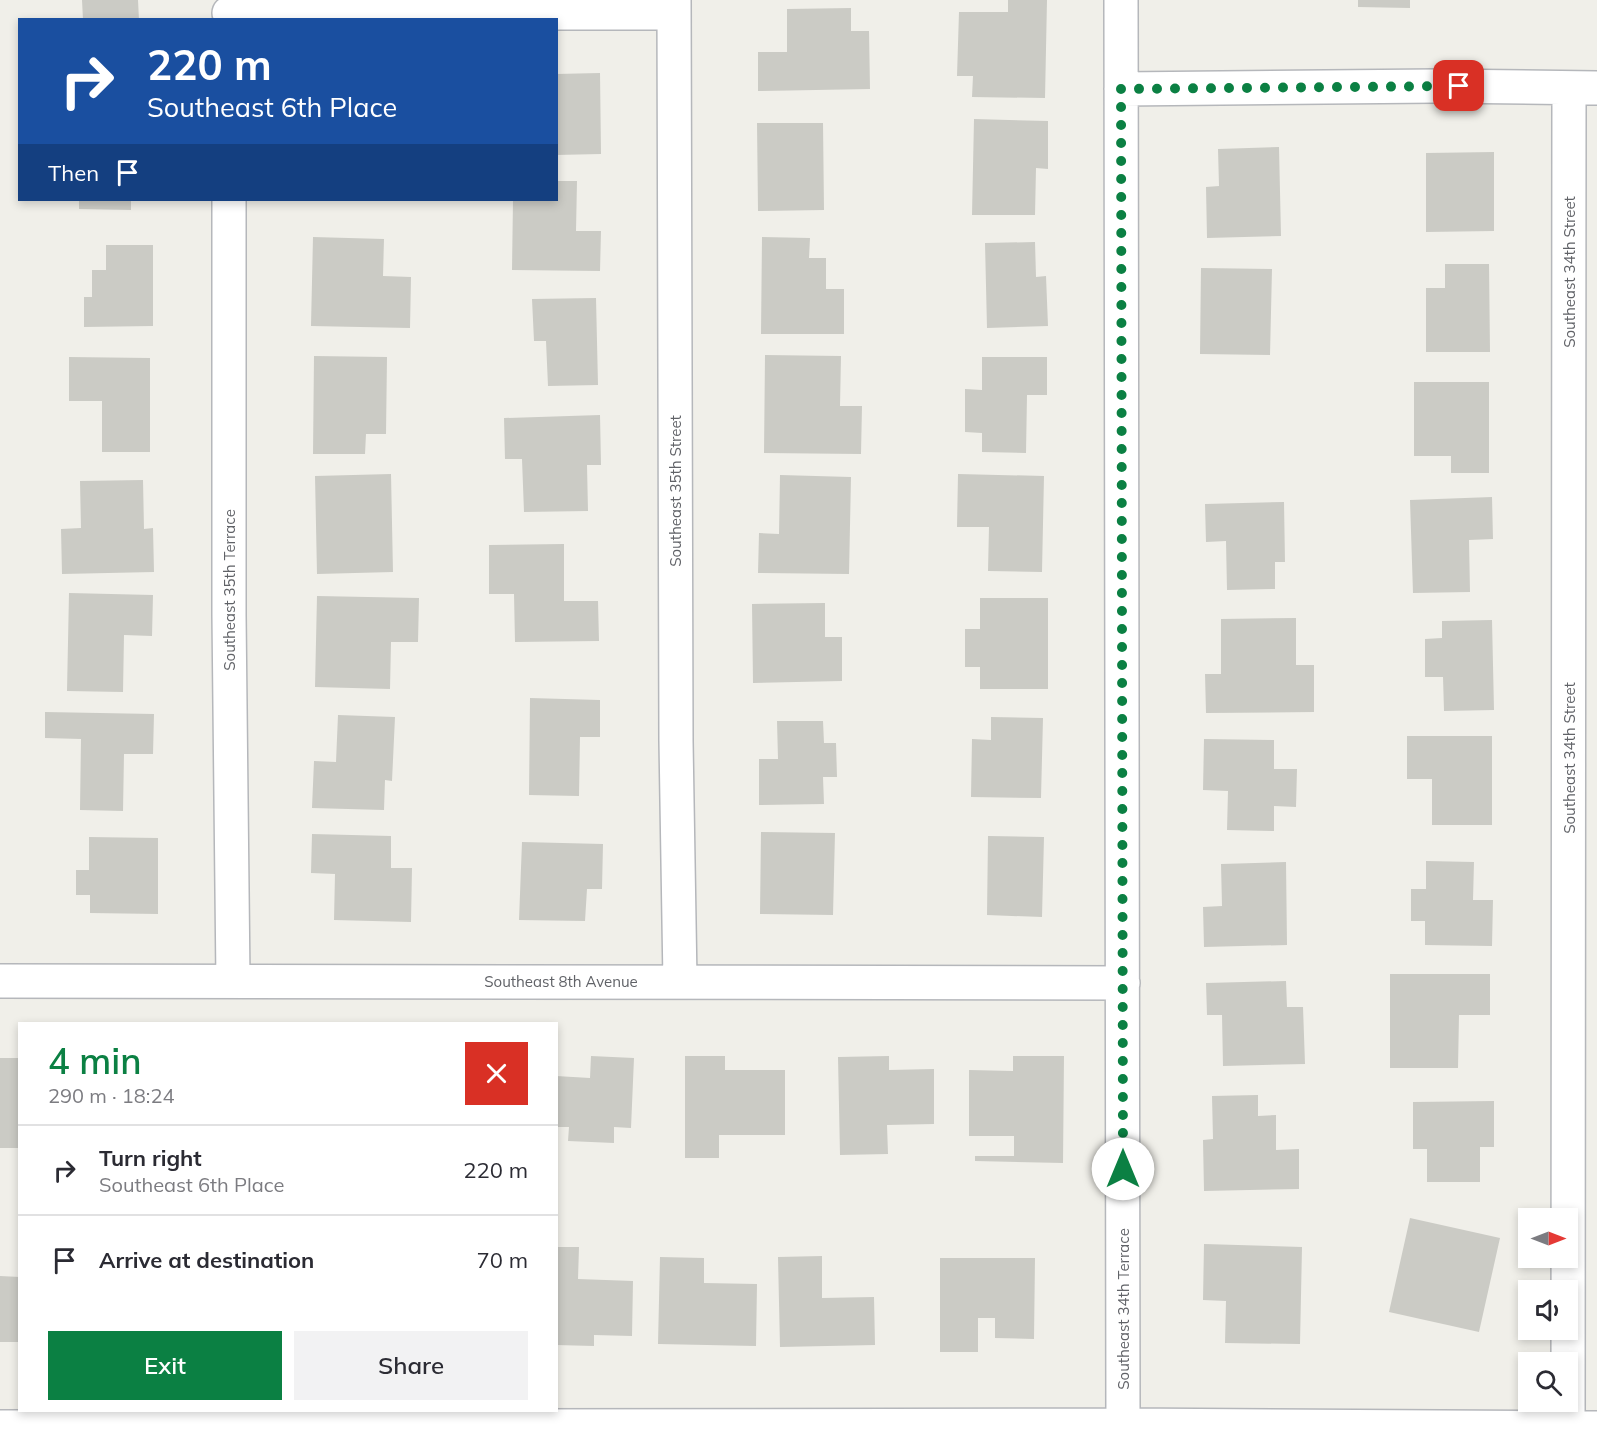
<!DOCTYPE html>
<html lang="en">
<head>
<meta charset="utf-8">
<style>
	body { margin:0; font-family:Mulish,sans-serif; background:#f2f2f3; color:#2b2b33; height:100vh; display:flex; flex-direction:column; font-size:22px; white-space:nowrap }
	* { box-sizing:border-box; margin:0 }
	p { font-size:20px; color:#7c7c81 }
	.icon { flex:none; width:33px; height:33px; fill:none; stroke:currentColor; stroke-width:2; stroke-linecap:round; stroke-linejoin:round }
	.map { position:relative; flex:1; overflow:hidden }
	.side { position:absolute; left:18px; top:1022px; width:540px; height:390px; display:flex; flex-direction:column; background:#fff; border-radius:0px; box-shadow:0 3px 9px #0003 }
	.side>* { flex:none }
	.top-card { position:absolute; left:18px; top:18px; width:540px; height:183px; border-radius:0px; box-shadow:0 3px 9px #0003; background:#1a4fa0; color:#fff; overflow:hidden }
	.needle { width:39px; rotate:90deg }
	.tools { position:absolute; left:1518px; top:1208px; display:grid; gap:12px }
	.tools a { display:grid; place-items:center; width:60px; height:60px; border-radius:0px; background:#fff; box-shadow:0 3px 9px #0003; font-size:30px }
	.pin { position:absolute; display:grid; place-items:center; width:51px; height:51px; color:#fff; margin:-26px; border-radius:12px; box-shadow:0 3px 9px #0006 }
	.me { position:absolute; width:66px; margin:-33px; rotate:0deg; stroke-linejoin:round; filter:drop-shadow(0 0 4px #0008) }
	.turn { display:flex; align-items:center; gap:21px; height:126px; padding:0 30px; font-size:27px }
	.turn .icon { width:78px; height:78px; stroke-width:2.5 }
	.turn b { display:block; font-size:42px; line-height:51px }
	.then { display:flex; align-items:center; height:57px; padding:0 30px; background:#0003; gap:12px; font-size:22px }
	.round { display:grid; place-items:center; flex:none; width:63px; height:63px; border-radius:0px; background:#f2f2f3 }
	.overview { display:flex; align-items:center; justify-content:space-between; height:102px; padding:0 30px }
	h1 { font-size:36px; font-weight:600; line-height:45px; color:#0b8043 }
	.button { display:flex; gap:12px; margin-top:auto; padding:12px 30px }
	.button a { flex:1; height:69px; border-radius:0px; background:#0b8043; color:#fff; font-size:24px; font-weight:600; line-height:69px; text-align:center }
	.button a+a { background:#f2f2f3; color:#2b2b33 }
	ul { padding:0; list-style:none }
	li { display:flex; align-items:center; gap:18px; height:90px; padding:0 30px; border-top:2px solid #e1e1e2 }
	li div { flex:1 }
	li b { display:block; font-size:22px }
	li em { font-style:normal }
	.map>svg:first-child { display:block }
	.building { fill:#cbcbc5 }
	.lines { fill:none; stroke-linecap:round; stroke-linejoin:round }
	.street-casing { stroke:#b5b7bb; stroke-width:36 }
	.street { stroke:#fff; stroke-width:33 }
	.route { stroke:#0b8043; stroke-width:10; stroke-dasharray:0 18 }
	.labels { text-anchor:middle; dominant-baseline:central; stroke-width:6; stroke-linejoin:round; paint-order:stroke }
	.street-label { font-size:15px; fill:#606267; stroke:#fff }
</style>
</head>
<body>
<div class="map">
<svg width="1597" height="1430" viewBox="0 0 1597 1430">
	<rect width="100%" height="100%" fill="#f0efe9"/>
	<path class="building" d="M82 0H138L139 20H83Z
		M1008 0H1047L1045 98 972 97 973 76H957L959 12H1008Z
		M1358 0H1410V8L1358 7Z
		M851 8V31H869L870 89 758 91V52H787V9Z
		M600 73 601 154 556 155V74Z
		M974 119 1048 121V169L1036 168 1035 215H972Z
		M757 123H823L824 210 758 211Z
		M1279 147 1281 236 1207 238 1206 187 1219 186 1218 149Z
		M1494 152V231L1426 232V153Z
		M556 181H577L576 231H601L600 271 512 270 513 200H556Z
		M79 200H131V210L79 209Z
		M313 237 384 239 383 276 411 277 410 328 311 326Z
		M762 237 810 238 809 258H826V289H844V334H761Z
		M1035 242 1036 277 1046 276 1048 326 987 328 985 243Z
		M106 245H153V326L84 327V297H92V270H106Z
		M1445 264H1489L1490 352H1426V288H1445Z
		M1201 268 1272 269 1270 355 1200 354Z
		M596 298 598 385 548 386 546 341H534L532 299Z
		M765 355 841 356 840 406H862L861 454 764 453Z
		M314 356 387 357 386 434H366L365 454H313Z
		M69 357 150 358V452H102V401H69Z
		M982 357H1047V395H1027L1026 453 982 452V433L965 432V389L982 390Z
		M1414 382H1489V473H1451V456H1414Z
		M600 415 601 465H587L588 511 524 512 522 459H505L504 418Z
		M391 474 393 572 317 574 315 476Z
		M958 474 1044 476 1042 572 988 571 989 527H957Z
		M780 475 851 477 849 574 758 573 759 533 779 534Z
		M143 480 144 529 153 528 154 572 62 574 61 529 81 528 80 481Z
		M1492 497 1493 539 1469 540 1470 592 1413 593 1410 500Z
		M1284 502 1285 562H1275V589L1227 590 1226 541 1206 542 1205 504Z
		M564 544V601H598L599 641 515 642 514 594H489V545Z
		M69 593 153 595 152 636 124 635 123 692 67 691Z
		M317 596 419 598 418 642H391L390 689 315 687Z
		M980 598H1048V689H980V667H965V629H980Z
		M825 603V637H842V681L753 683 752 604Z
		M1296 618V665H1314V712L1206 713 1205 674H1221V619Z
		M1492 620 1494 710 1444 711 1443 677H1425V639L1442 638V621Z
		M530 698 600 700V737H580L579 796 529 795Z
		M45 712 154 714 153 754H124L123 811 80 810 81 739 45 738Z
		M338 715 395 717 392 781 385 780 384 810 312 808 314 761 336 762Z
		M991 717 1043 718 1041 798 971 797 972 739 991 740Z
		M777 721H823L824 743H836L837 777H823L824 804 759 805V759H778Z
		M1407 736H1492V825H1432V779H1407Z
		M1204 739 1274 740V769H1297L1296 807 1274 806V831L1227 830 1228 791 1203 790Z
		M761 832 835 833 833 915 760 914Z
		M312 834 391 836V868H412L411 922 334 920 335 874 311 873Z
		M988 836 1044 837 1042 917 987 915Z
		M89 837 158 838V914L90 913V895H76V870H89Z
		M522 842 603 844 602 889H587L585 921 519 920Z
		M1426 861 1474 862 1473 900H1493L1492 946 1425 945V921H1411V889H1426Z
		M1286 862 1287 945 1204 947 1203 907 1222 906 1221 864Z
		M1390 974H1490V1015H1459L1458 1068H1390Z
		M1286 981 1287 1007H1303L1305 1064 1223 1066 1222 1015H1207L1206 983Z
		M591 1056 634 1058 631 1128 614 1127V1143L568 1141 569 1127H556V1076L590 1078Z
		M685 1056H725V1070H785V1135H719V1158H685Z
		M889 1056V1070L934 1069V1124L887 1125 888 1154 840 1155 838 1057Z
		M1013 1056H1064L1063 1163 975 1161V1156H1014V1136H969V1070L1013 1071Z
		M0 1058H20V1148H0Z
		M1258 1095V1116L1276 1115V1150L1299 1149V1189L1204 1191 1203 1140 1213 1139 1212 1096Z
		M1494 1101V1147H1480V1182H1427V1149H1413V1102Z
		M1410 1218 1500 1238 1479 1332 1389 1312Z
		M1204 1244 1302 1247 1300 1344 1225 1343 1226 1301 1203 1300Z
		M556 1247H579L578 1279 633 1281 632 1336 594 1335V1346L556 1345Z
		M822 1256V1298L874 1297 875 1345 780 1347 778 1257Z
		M660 1257 704 1258V1283L757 1284 756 1346 658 1344Z
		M940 1258H1035L1034 1339 995 1338V1318H978V1352H940Z
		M0 1276 20 1277V1342H0Z"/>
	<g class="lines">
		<defs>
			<path id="street" d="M674 0 676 741 680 981
				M1121 0 1123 1430
				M229 13H674
				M1121 89 1437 86 1597 88
				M229 200V615L233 981
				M0 981 1123 983
				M0 1427 1123 1425 1597 1428
				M1568 1428 1569 88"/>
		</defs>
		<use href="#street" class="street-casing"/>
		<use href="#street" class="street"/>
	</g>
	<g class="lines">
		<path class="route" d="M1123 1169 1121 89 1459 86"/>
	</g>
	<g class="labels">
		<g class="street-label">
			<text transform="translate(1569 272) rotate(-90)">Southeast 34th Street</text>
			<text transform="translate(675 491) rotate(-90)">Southeast 35th Street</text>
			<text transform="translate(229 590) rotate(-90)">Southeast 35th Terrace</text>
			<text transform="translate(1569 758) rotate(-90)">Southeast 34th Street</text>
			<text x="561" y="981">Southeast 8th Avenue</text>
			<text transform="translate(1123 1309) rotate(-90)">Southeast 34th Terrace</text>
		</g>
	</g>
</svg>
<div class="tools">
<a><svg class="needle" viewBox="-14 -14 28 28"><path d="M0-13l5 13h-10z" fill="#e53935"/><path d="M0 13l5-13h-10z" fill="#7c7c81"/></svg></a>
<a><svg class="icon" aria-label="sound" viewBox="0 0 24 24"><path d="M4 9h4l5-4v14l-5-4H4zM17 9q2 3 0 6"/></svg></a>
<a><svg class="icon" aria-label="search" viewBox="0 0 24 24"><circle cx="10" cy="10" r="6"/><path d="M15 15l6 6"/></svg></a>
</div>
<div class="pin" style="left:1459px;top:86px;background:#d93025"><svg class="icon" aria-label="arrive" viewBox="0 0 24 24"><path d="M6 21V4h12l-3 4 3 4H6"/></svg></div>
<svg class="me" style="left:1123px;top:1169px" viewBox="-20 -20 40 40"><circle r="19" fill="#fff"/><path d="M0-13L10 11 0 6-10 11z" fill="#0b8043"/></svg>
<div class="top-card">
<div class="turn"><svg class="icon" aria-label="right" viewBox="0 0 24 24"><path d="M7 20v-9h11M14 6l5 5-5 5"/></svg><div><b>220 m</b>Southeast 6th Place</div></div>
<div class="then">Then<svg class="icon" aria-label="arrive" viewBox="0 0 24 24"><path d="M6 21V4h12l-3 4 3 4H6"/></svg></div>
</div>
<section class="side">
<div class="overview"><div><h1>4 min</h1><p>290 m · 18:24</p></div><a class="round" style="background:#d93025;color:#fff"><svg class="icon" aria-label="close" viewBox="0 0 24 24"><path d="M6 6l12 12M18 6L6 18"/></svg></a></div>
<ul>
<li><svg class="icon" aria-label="right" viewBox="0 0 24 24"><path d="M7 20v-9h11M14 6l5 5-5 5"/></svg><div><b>Turn right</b><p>Southeast 6th Place</p></div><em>220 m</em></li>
<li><svg class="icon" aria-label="arrive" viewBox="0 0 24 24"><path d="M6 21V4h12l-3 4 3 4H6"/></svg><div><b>Arrive at destination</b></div><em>70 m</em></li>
</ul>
<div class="button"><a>Exit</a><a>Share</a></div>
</section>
</div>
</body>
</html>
